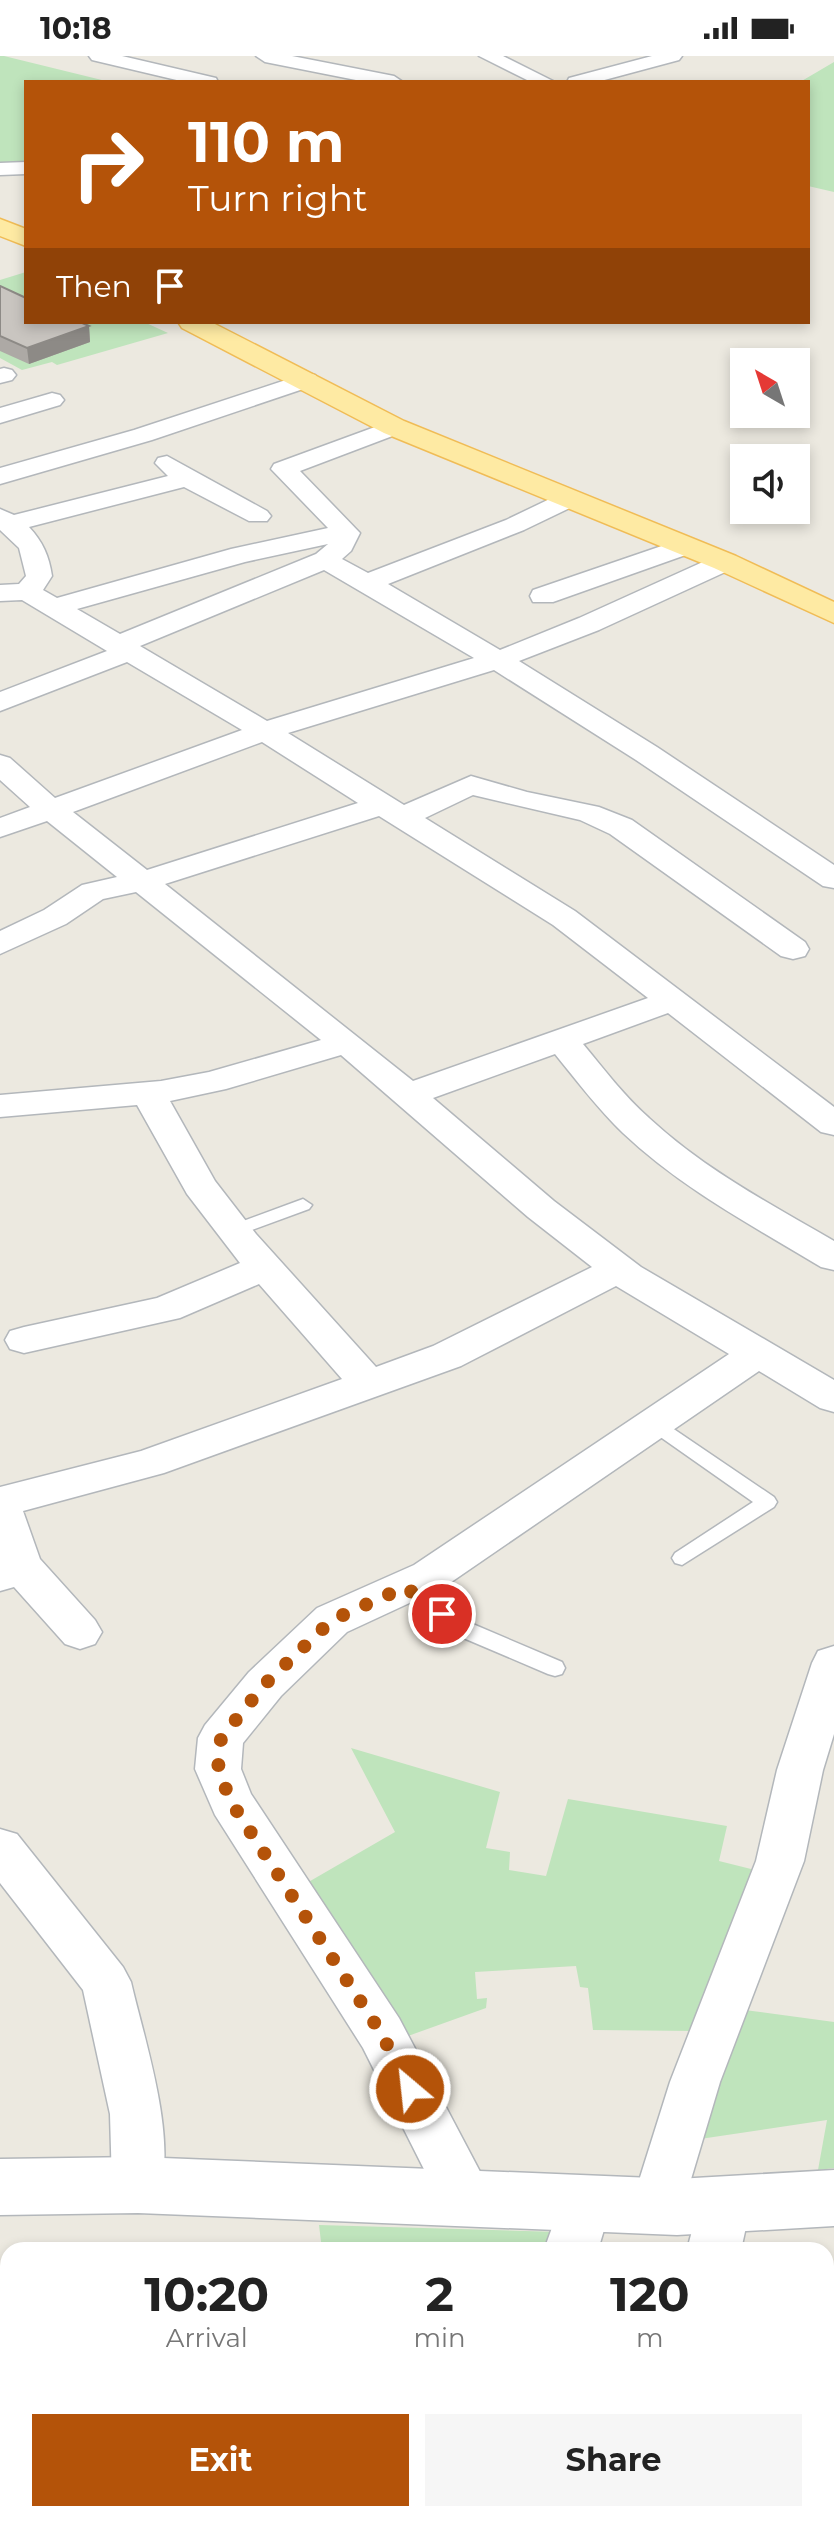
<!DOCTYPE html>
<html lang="en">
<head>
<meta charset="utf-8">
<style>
	body { margin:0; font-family:Montserrat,sans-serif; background:#f6f6f6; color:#222; height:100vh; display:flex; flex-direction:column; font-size:30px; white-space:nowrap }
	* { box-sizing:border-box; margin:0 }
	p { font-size:26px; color:#767676 }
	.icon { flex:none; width:44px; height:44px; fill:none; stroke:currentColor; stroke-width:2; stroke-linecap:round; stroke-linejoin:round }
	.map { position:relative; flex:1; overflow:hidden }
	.side { position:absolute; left:0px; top:2186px; width:834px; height:280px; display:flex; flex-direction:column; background:#fff; border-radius:24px 24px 0 0; box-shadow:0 4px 12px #0003 }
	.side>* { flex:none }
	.banner { position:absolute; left:24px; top:24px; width:786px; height:244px; border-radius:0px; box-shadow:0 4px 12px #0003; background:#b45309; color:#fff; overflow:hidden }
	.needle { width:52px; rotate:321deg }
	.tools { position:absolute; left:730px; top:292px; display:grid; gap:16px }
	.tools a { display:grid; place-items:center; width:80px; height:80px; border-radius:0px; background:#fff; box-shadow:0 4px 12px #0003; font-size:40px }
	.pin { position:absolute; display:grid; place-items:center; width:68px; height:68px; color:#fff; margin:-34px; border:4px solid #fff; border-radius:50%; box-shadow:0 2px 8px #0007 }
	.me { position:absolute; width:88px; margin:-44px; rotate:332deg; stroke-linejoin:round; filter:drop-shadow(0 0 6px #0008) }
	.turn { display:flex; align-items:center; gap:28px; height:168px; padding:0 32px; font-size:36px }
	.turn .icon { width:104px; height:104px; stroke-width:2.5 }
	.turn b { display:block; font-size:56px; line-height:68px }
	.then { display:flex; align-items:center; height:76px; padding:0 32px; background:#0003; gap:16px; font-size:30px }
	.eta { display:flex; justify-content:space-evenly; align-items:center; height:136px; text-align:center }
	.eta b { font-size:48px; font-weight:700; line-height:56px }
	.button { display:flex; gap:16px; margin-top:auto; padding:16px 32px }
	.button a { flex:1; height:92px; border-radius:0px; background:#b45309; color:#fff; font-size:32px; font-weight:700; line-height:92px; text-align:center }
	.button a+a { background:#f6f6f6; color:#222 }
	.status { display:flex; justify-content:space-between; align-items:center; height:56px; padding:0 40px; background:#fff; direction:ltr }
	.status svg { height:22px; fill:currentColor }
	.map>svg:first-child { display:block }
	.green { fill:#bfe4bc }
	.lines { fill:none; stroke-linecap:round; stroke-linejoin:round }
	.service-casing { stroke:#b3b7bb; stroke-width:3 }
	.minor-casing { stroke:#b3b7bb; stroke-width:3 }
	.tertiary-casing { stroke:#b3b7bb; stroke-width:3 }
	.primary-casing { stroke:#f0bc56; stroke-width:3 }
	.service { fill:#fff; fill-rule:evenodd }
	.minor { fill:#fff; fill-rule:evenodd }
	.tertiary { fill:#fff; fill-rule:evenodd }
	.primary { fill:#feeaa3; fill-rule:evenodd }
	.wall { fill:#ada9a5 }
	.shaded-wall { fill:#8d8a86 }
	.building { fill:#c9c5c0; stroke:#8d8a86; stroke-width:2 }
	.route { stroke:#b45309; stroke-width:14; stroke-dasharray:0 25.2 }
</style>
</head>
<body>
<div class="status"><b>10:18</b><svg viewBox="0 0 49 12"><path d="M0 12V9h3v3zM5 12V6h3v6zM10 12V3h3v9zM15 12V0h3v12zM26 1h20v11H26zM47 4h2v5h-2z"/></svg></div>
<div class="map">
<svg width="834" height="2466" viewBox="0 0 834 2466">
	<rect width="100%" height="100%" fill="#ece9e0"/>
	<path class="green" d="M0 0H4L110 26H26V109L0 111Z
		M834 6V136L808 130V26H800Z
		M26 216V266H144L168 277 57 309 52 306 22 314 0 302V224Z
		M351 1692 500 1736 486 1792 510 1796 509 1814 546 1820 568 1743 727 1770 719 1805 755 1814 695 1975 593 1974 588 1932 580 1931 576 1910 475 1916 477 1943 487 1942 486 1952 408 1980 305 1828 395 1776Z
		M737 1953 834 1966V2112L818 2114 827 2064 700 2083Z
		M319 2169 559 2176 550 2194H322Z"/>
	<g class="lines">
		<defs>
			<path id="service" d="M303 1143 312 1149 309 1153 233 1181 224 1175 227 1171Z
				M656 1361 774 1441 777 1446 774 1451 682 1509 675 1507 672 1502 675 1497 753 1446 649 1373 646 1368 649 1363Z
				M405 1523 468 1566 562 1606 565 1612 562 1618 555 1620 548 1618 454 1578 398 1536 395 1531 398 1526Z"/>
			<path id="minor" d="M89 0H122L216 22 218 26H185L92 4Z
				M256 0H292L394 20 403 26H366L265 6Z
				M479 0H503L555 26H531Z
				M652 0H682L679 4 597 26H567L569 22Z
				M26 106V118L0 119V107Z
				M4 312 12 314 16 319 12 324 0 327V313Z
				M307 317 315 319 319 324 315 329 152 384 0 428V412L134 374Z
				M52 337 60 339 64 344 60 349 0 367V352Z
				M394 364 403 366 406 371 403 376 300 415 360 477 351 495 342 503 368 517 506 464 560 438H578L582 443 578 448 524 474 388 528 500 594 579 562 716 500H734L738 506 734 512 599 574 519 605 657 691 834 809V832L823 830 636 704 494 614 288 677 404 749 471 720 527 736 599 751 632 764 805 886 809 893 805 900 793 903 781 900 610 778 580 764 473 739 425 762 575 855 834 1051V1079L821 1076 668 957 583 988C604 1013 624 1040 649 1062 704 1113 770 1148 834 1185V1214L821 1211C753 1170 681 1132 623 1077 598 1053 577 1025 555 998L433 1042 554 1145 641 1211 834 1324V1356L820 1352 759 1315 444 1531 347 1576 281 1640 243 1687 241 1713 251 1738 399 1962 486 2127 493 2144 486 2161 467 2168 448 2161 363 1992 215 1759 195 1713 198 1682 205 1669 249 1616 317 1552 414 1509 729 1298 616 1230 461 1310 164 1417 23 1455 40 1503 95 1564 102 1576 95 1588 80 1593 65 1588 14 1531 0 1535V1431L141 1395 342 1323 259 1228 180 1262 24 1297 10 1293 5 1284 10 1275 24 1271 157 1242 240 1207 187 1138 137 1049 0 1061V1039L161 1025 209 1016 321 984 136 836 103 843 66 868 0 898V875L44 854 82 829 117 821 47 765 0 781V762L30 751 0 724V699L10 702 55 742 242 674 127 606 0 655V636L107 595 22 544 0 545V529L19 528 26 520 19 492 0 474V453L14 459 168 420 155 407 158 402 167 400 267 455 271 460 267 465H249L184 431 29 471C43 486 49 500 52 520L43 534 57 542 231 493 328 472 271 413 274 408ZM328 488 316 498 120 578 77 553 245 506ZM324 514 474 602 267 665 140 590ZM262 686 358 747 147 814 73 756ZM379 760 553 869 648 942 413 1025 165 828ZM341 999 528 1161 592 1211 433 1290 376 1311 256 1178 215 1125 170 1045 226 1033Z
				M685 482 694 484 698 490 694 496 553 546H533L530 540 533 534Z
				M834 1590V1678L823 1714 804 1805 720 2026 683 2150 676 2167 657 2174 638 2167 631 2150 670 2026 756 1805 777 1714 812 1607 818 1595Z
				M0 1773 17 1778 123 1911 131 1926C144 1983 181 2092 156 2146L138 2153 120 2146 112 2129 110 2058 83 1934 0 1827Z
				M586 2123 605 2130 612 2147 598 2194H544L567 2130Z
				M725 2124 744 2131 751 2148 741 2194H687L699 2148 706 2131Z
				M0 2411 8 2412V2458H30L28 2461 17 2466H0Z
				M254 2458H337L340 2466H258Z
				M379 2458H441L437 2466H376Z
				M620 2458H678L676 2466H618Z"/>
			<path id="tertiary" d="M138 2101 677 2123 834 2114V2170L677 2179 138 2157 0 2159V2103Z"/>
			<path id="primary" d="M0 163 26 173V190L0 180Z
				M178 266H211L404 365 736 500 834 546V567L714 512 384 377 182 272Z"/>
		</defs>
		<use href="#service" class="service-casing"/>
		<use href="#minor" class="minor-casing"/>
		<use href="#tertiary" class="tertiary-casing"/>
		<use href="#primary" class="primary-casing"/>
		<use href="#service" class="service"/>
		<use href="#minor" class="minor"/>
		<use href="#tertiary" class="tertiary"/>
		<use href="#primary" class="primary"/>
	</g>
	<path class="wall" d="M0 230 89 270 90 286 29 308 0 295Z"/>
	<path class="shaded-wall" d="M89 270 90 286 29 308 27 292Z"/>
	<path class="building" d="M0 230 26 242V266H80L89 270 27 292 0 280Z
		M100 2458H120L155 2466H98Z
		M195 2458H206L253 2466H193Z"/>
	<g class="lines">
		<path class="route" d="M410 2033 381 1977 231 1746 218 1713 221 1682 265 1628 332 1564 405 1531 442 1558"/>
	</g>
</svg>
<div class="tools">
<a><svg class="needle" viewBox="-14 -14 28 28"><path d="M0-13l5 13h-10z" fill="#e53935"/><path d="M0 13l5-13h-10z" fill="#767676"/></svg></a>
<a><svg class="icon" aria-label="sound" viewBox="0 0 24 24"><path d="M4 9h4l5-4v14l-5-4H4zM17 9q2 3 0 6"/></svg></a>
</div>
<div class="pin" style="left:442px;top:1558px;background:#d93025"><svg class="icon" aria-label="arrive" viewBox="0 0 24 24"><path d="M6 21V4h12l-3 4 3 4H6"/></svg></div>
<svg class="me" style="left:410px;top:2033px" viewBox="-20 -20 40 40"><circle r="17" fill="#b45309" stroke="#fff" stroke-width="3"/><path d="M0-11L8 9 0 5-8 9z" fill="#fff"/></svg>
<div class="banner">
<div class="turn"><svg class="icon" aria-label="right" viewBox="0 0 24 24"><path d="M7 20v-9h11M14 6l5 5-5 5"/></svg><div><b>110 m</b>Turn right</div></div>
<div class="then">Then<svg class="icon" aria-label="arrive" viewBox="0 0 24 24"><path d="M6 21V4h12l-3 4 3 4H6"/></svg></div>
</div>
<section class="side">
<div class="eta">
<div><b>10:20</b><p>Arrival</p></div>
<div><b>2</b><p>min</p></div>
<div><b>120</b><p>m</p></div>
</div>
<div class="button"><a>Exit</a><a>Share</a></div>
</section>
</div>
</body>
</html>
